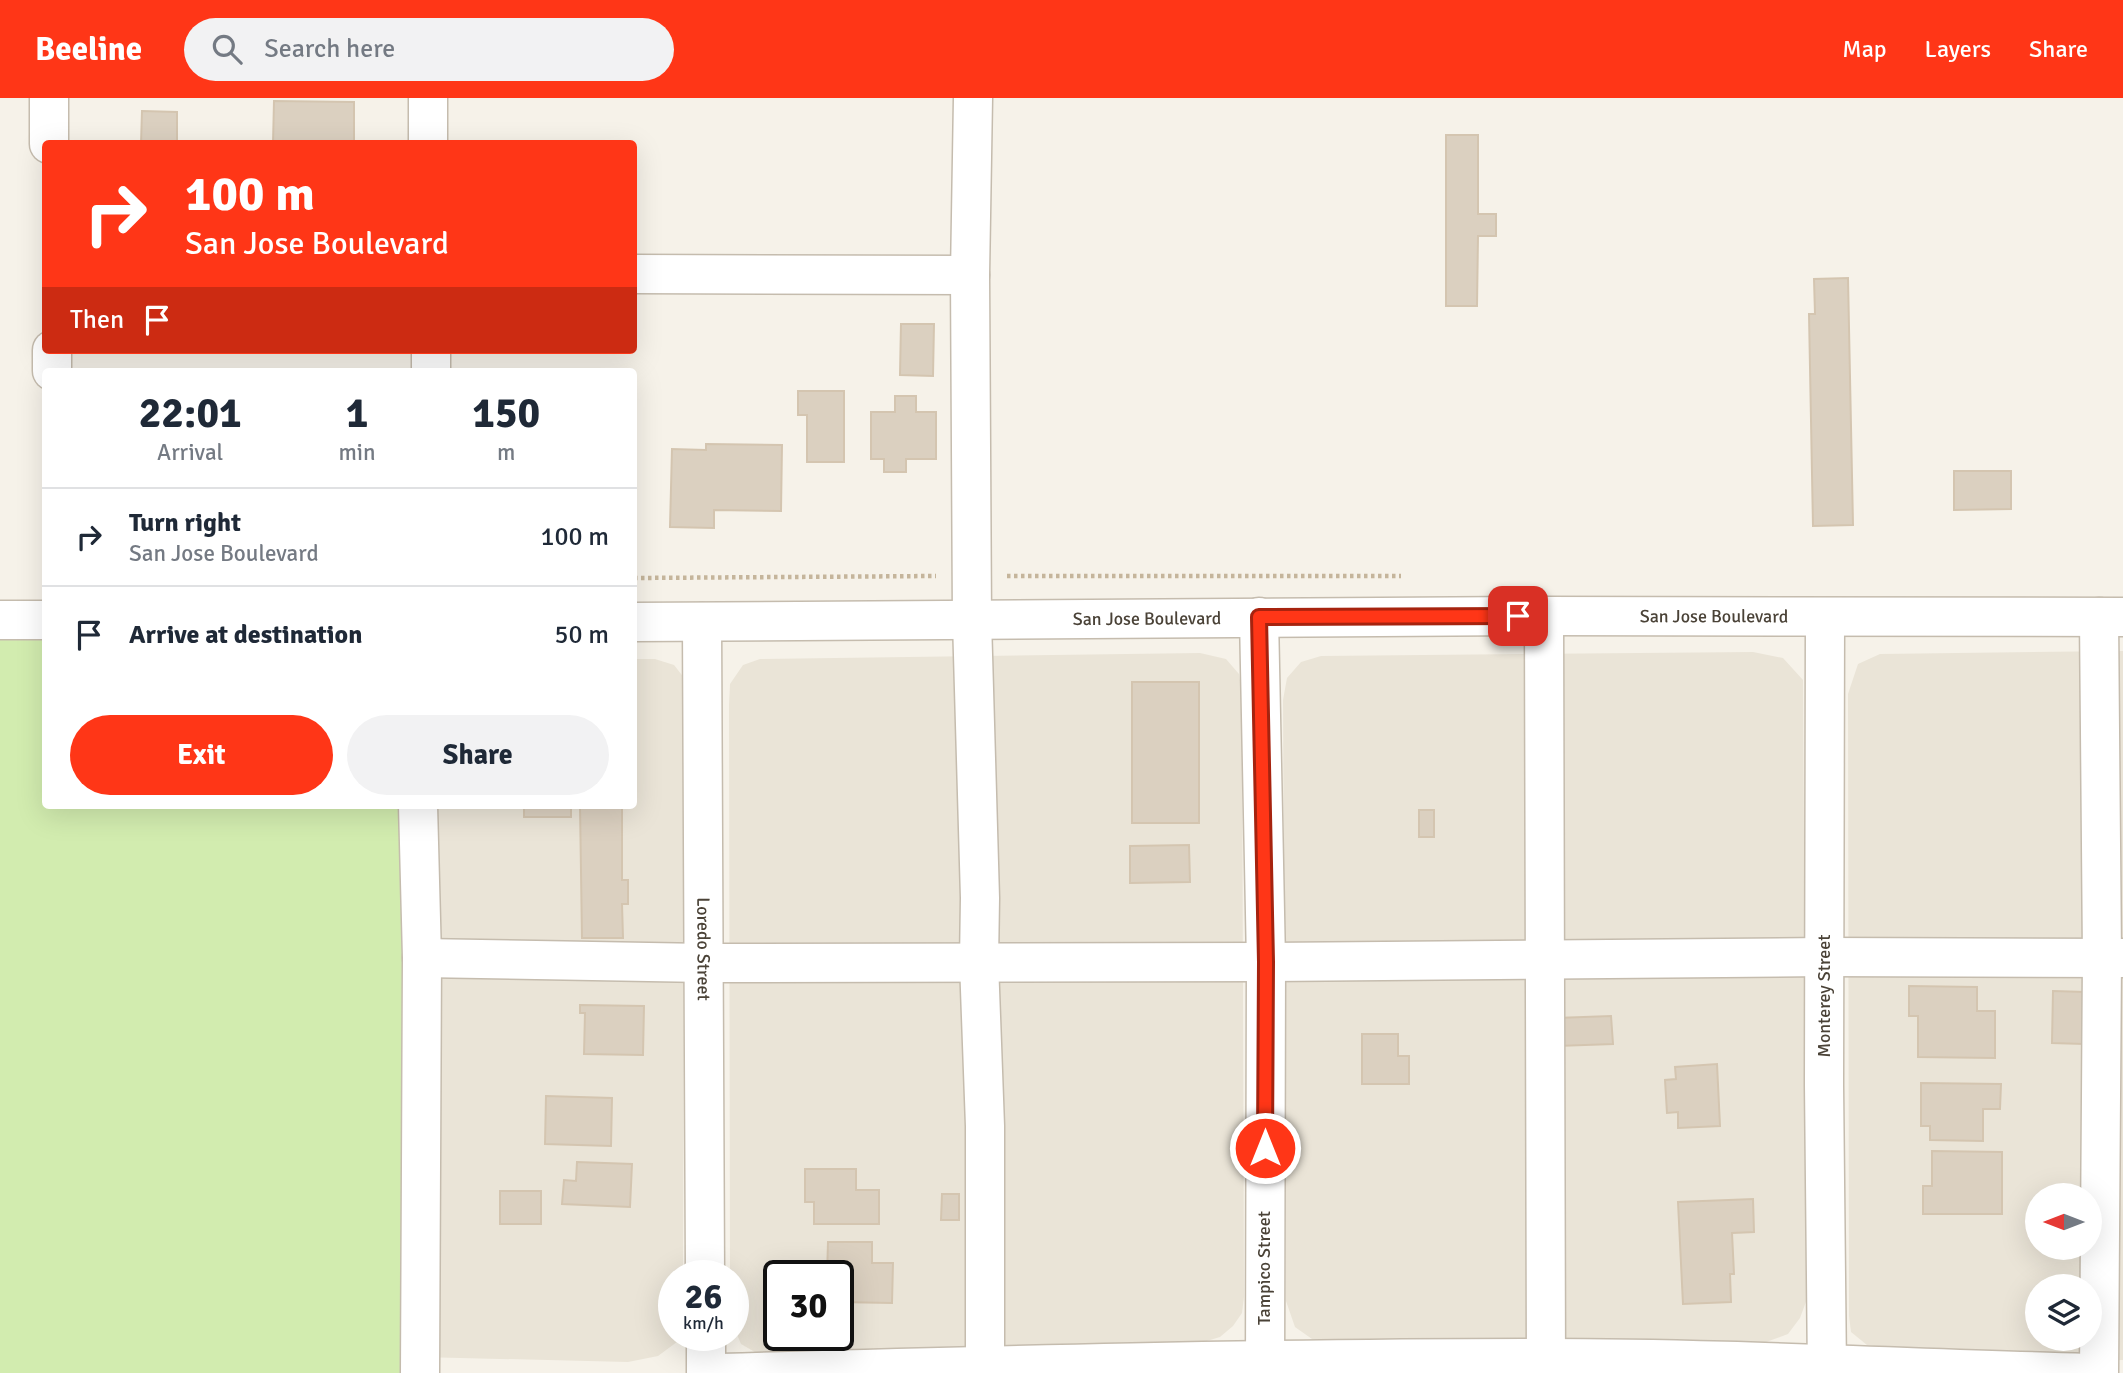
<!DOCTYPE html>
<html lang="en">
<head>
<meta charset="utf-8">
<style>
	body { margin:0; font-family:Signika,sans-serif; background:#f2f2f3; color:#1f2937; height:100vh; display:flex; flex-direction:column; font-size:26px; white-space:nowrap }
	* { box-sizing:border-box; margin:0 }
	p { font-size:23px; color:#747a83 }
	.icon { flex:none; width:38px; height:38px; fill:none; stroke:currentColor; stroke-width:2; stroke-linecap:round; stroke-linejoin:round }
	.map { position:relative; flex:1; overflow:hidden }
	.drawer { position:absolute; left:42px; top:270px; width:595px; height:441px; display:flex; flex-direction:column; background:#fff; border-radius:7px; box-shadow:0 7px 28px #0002 }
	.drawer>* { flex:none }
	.banner { position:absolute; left:42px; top:42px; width:595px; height:214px; border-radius:7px; box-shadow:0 7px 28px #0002; background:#ff3617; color:#fff; overflow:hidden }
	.needle { width:46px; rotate:270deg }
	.buttons { position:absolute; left:2025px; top:1085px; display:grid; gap:14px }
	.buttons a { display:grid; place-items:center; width:77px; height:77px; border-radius:50%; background:#fff; box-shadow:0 7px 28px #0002; font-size:35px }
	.speed { position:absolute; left:658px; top:1162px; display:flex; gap:14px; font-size:35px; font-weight:700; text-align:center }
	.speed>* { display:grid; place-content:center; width:91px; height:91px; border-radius:50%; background:#fff; box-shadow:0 7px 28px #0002; line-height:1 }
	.speed small { font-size:18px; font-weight:400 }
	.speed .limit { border:4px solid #111; border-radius:10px; background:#fff; color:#111 }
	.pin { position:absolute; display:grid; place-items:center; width:60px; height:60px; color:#fff; margin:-30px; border-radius:14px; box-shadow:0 4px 10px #0006 }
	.me { position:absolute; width:77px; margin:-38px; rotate:0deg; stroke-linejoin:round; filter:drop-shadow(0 0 5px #0008) }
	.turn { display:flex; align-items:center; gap:24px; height:147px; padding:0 28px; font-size:32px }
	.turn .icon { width:91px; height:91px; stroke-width:2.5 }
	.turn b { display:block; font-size:49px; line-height:60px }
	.then { display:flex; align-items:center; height:66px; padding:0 28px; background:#0003; gap:14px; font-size:26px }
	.eta { display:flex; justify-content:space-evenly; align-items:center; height:119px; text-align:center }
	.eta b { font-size:42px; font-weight:700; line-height:49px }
	.primary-button { display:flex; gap:14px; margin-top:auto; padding:14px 28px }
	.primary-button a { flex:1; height:80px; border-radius:42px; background:#ff3617; color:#fff; font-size:28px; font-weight:700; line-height:80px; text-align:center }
	.primary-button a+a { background:#f2f2f3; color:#1f2937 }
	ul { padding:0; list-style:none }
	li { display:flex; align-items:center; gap:21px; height:98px; padding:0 28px; border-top:2px solid #e0e1e3 }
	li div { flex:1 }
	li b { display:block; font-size:26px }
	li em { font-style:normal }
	header { display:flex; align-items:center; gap:42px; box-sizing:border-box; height:98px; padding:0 35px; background:#ff3617; color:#fff }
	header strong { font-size:33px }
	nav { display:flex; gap:38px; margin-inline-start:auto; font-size:24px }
	.search { width:490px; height:63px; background:#f2f2f3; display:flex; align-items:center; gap:18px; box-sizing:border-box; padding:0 24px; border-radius:38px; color:#747a83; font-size:26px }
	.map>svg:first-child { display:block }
	.residential { fill:#eae4d7; fill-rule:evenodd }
	.green { fill:#d2ecaf }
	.building { fill:#dbd0c0; stroke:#d4c5b0; stroke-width:2 }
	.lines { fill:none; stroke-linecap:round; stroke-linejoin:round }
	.minor-casing { stroke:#c5bcae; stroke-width:41 }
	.path { stroke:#c5b59b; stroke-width:4.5; stroke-dasharray:3.5 3.5; stroke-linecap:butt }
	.minor { stroke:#fff; stroke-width:38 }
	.route-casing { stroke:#a6230f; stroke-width:18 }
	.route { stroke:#ff3617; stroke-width:12 }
	.labels { text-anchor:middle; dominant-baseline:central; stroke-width:5; stroke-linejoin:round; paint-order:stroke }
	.street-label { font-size:18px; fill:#4a4237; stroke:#fff }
</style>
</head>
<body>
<header>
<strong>Beeline</strong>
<div class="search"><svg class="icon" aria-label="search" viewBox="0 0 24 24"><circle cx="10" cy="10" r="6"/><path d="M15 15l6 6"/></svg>Search here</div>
<nav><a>Map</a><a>Layers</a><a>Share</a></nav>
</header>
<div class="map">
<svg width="2123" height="1275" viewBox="0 0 2123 1275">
	<rect width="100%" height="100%" fill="#f6f2e9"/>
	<path class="residential" d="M2123 553V1262L2078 1263 1896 1251 1867 1247 1851 1234 1849 1218 1848 596 1858 566 1880 556ZM2037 1097H2090V1150H2037ZM2037 1188H2090V1241H2037Z
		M1753 554 1783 560 1803 582 1807 1201 1800 1220 1788 1236 1766 1244H1336L1312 1241 1295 1229 1286 1203 1283 602 1287 580 1301 564 1321 558Z
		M1200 555 1226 561 1239 576 1242 595 1244 1199 1242 1215 1233 1228 1220 1239 1200 1245 769 1262 741 1246 733 1227V1178H730L729 607 730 586 743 567 760 561ZM779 1178H838V1237H779Z
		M634 561H655L674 567 685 581 683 1178H674V1237H681V1241L658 1258 628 1264 420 1259 418 707H634Z"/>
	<path class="green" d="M0 522H45L46 707H418L420 1275H0Z"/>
	<path class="building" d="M274 3 354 4V46H273Z
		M142 13 177 14V46H141Z
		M1446 37H1478V116H1496V138H1478L1477 208H1446Z
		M1848 180 1853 427 1813 428 1809 216H1815L1814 181Z
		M901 226H934L933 278 900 277Z
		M798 293H844V364H807V317H798Z
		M895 298H916V314H936V361H906V374H884V361H871V314H895Z
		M706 346 782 347 781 413 714 412V430L670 429 672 351 706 352Z
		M1954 373H2011V411L1954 412Z
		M1132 584H1199V725H1132Z
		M524 707H571V719H524Z
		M580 707H622V782H628V806H622L623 840H582Z
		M1419 712H1434V739H1419Z
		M1189 747 1190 784 1130 785V748Z
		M1909 888 1977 889V913H1995V960L1918 959V918H1909Z
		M2053 893 2085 894 2084 946 2052 945Z
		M580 907 644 908 643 957 584 956 585 915H580Z
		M1611 918 1613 946 1557 948 1556 920Z
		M1362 936H1398V958H1409V986H1362Z
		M1717 966 1720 1028 1678 1030V1014L1667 1015 1665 982 1676 981 1675 969Z
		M1921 985 2001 986 2000 1011H1983V1043L1930 1042V1028H1921Z
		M546 998 612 1000 611 1048 545 1046Z
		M1932 1053 2002 1054V1116H1923V1088H1932Z
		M577 1064 632 1066 630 1109 562 1106 564 1082 576 1083Z
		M805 1071H856V1092H879V1126H814V1104H805Z
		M500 1093H541V1126H500Z
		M942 1096H959V1122H941Z
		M1753 1101 1754 1134 1732 1135 1734 1176H1730L1731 1204 1683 1206 1678 1104Z
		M828 1144H872V1165H893L892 1205 838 1204V1178H827Z"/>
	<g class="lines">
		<defs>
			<g id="minor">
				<path d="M49 0V46"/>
				<path d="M428 0V46"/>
				<path d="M973 0 970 177 972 522 980 800 979 864 985 1028V1275"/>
				<path d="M634 176 970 177"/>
				<path d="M52 252V273"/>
				<path d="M431 252V273"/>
				<path d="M1544 518 1546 1275"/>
				<path d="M1259 519 1266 864 1265 1275"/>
				<path d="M2099 519 2102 860 2099 1275"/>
				<path d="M1825 520 1824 987 1827 1275"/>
				<path d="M0 522H46"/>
				<path id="s1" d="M634 524 1544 518 2123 519"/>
				<path id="s2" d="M702 524 705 1178"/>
				<path d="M418 707 422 860 420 1275"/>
				<path d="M422 860 705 865 1266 864 1824 859 2123 860"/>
				<path d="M706 1237V1275"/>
				<path d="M720 1275C994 1267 1269 1260 1544 1260 1725 1260 1906 1270 2087 1275"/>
			</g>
		</defs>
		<use href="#minor" class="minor-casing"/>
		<path class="path" d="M1007 478H1401
			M634 480 936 478"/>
		<use href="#minor" class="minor"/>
	</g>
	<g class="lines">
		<defs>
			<path id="route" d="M1265 1050 1266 864 1259 519 1518 518"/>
		</defs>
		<use href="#route" class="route-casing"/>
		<use href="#route" class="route"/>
	</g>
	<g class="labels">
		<g class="street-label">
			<text stroke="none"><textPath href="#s1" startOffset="513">San Jose Boulevard</textPath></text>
			<text stroke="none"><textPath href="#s1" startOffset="1080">San Jose Boulevard</textPath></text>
			<text stroke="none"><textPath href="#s2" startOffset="327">Loredo Street</textPath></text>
			<text transform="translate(1824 898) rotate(-90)">Monterey Street</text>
			<text transform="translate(1264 1170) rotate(-90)">Tampico Street</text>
		</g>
	</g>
</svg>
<div class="buttons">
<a><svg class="needle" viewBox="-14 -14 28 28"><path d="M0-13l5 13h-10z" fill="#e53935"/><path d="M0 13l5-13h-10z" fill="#747a83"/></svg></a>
<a><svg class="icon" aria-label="layers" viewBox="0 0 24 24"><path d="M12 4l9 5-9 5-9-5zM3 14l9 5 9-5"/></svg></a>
</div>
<div class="speed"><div>26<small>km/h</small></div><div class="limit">30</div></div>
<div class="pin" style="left:1518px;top:518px;background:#d93025"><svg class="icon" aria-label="arrive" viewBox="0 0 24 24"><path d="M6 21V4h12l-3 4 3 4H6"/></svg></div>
<svg class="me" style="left:1265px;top:1050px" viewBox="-20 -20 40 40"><circle r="17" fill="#ff3617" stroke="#fff" stroke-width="3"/><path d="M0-11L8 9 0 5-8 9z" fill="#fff"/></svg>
<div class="banner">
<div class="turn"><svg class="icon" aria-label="right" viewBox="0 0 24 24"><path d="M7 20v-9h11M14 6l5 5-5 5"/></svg><div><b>100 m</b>San Jose Boulevard</div></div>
<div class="then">Then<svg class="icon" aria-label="arrive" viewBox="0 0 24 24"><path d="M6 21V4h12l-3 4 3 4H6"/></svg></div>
</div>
<section class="drawer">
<div class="eta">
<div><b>22:01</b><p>Arrival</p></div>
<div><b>1</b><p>min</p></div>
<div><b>150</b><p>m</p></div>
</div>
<ul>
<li><svg class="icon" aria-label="right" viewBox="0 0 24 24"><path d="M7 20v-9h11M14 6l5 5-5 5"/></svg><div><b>Turn right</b><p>San Jose Boulevard</p></div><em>100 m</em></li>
<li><svg class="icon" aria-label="arrive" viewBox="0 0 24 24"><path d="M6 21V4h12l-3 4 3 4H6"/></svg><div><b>Arrive at destination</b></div><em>50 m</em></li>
</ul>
<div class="primary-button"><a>Exit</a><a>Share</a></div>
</section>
</div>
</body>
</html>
